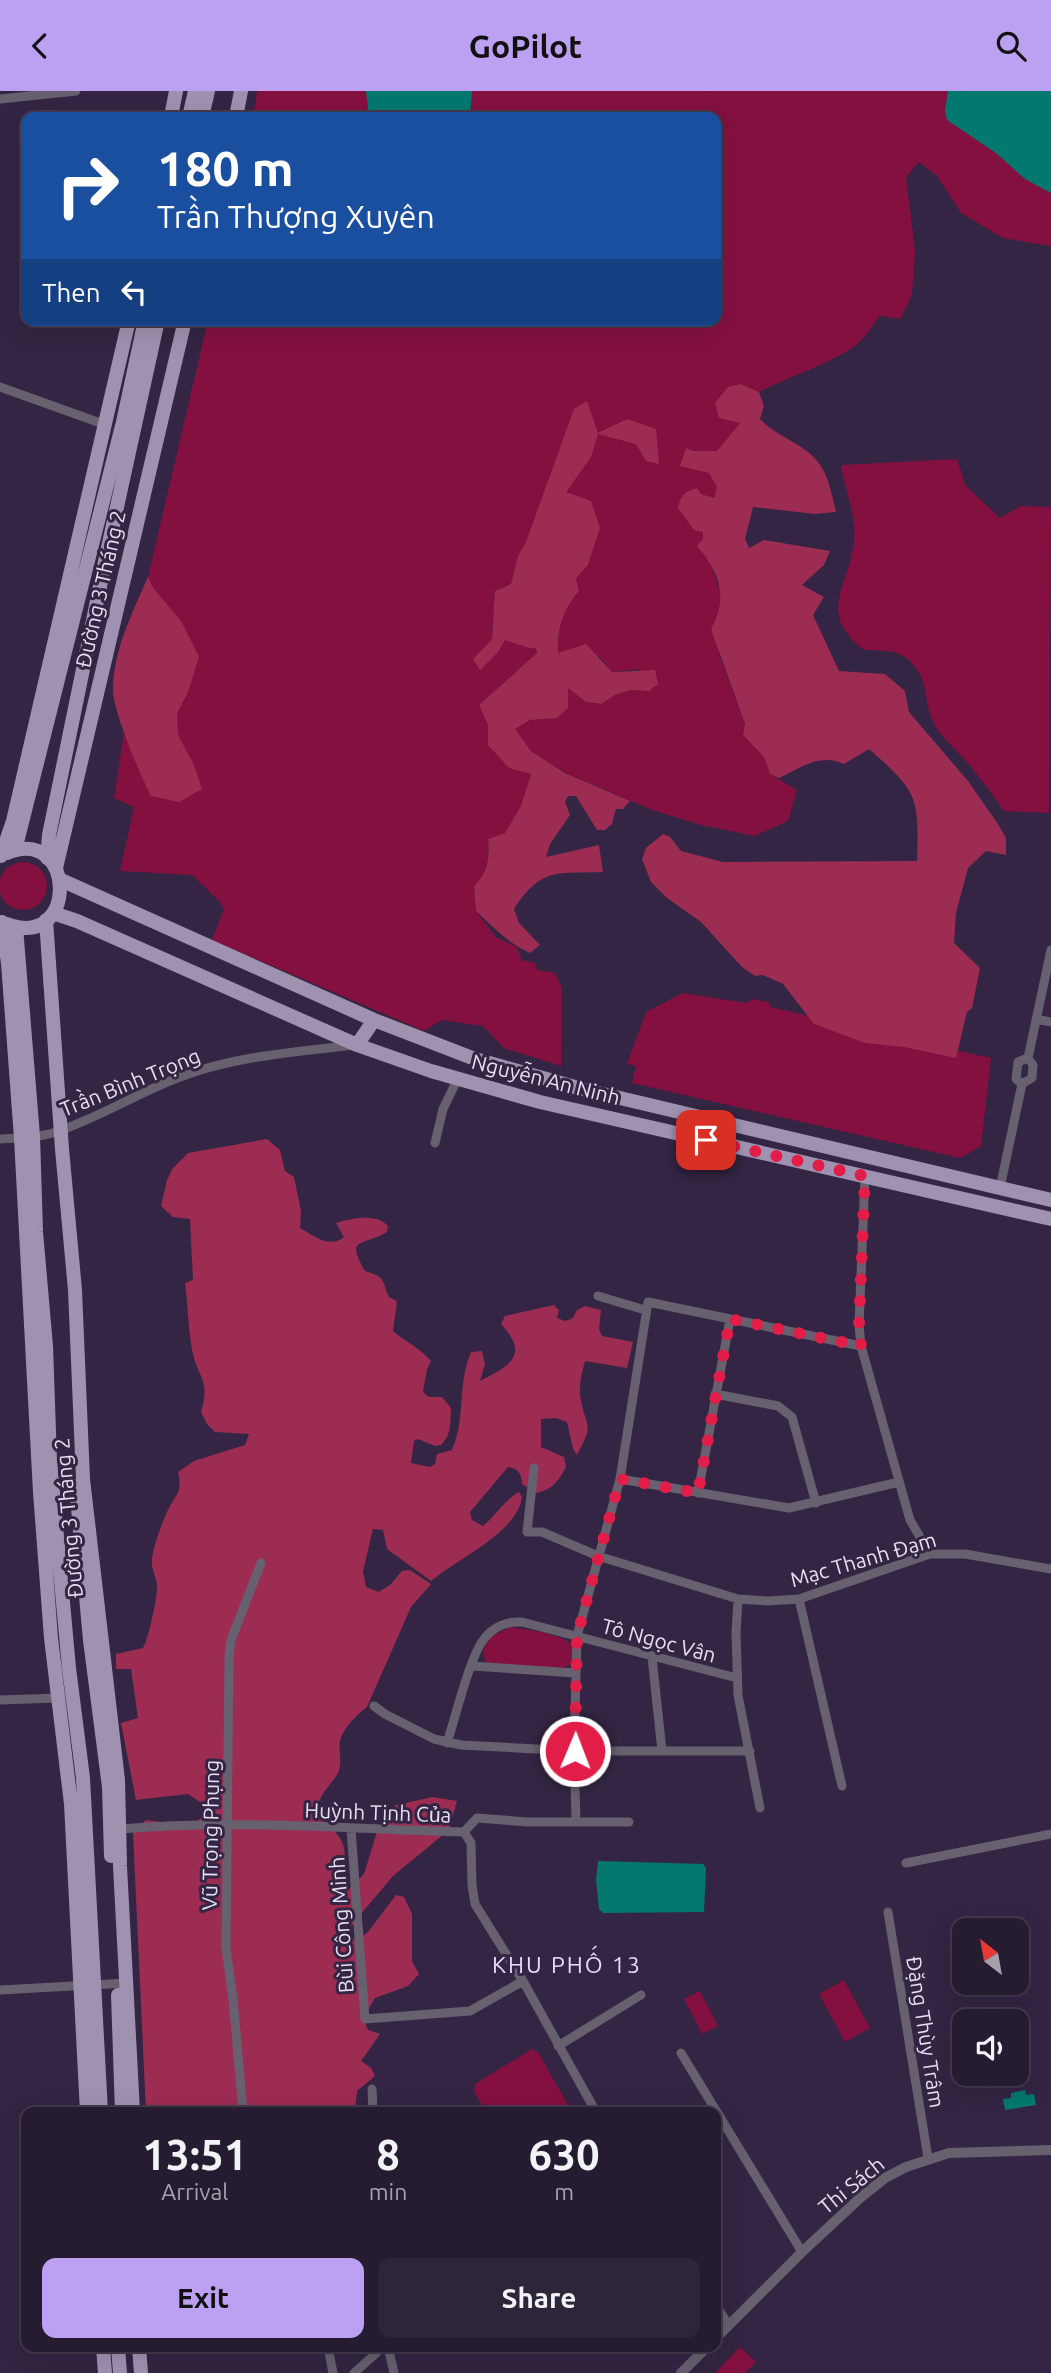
<!DOCTYPE html>
<html lang="en">
<head>
<meta charset="utf-8">
<style>
	body { margin:0; font-family:Ubuntu,sans-serif; background:#2e253a; color:#f1f3f6; height:100vh; display:flex; flex-direction:column; font-size:26px; white-space:nowrap }
	* { box-sizing:border-box; margin:0 }
	p { font-size:23px; color:#a4a1ac }
	.icon { flex:none; width:38px; height:38px; fill:none; stroke:currentColor; stroke-width:2; stroke-linecap:round; stroke-linejoin:round }
	.map { position:relative; flex:1; overflow:hidden }
	.details { position:absolute; left:21px; top:2016px; width:700px; height:245px; display:flex; flex-direction:column; background:#261c32; border-radius:14px; box-shadow:0 7px 28px #0002,0 0 0 2px #423a4d }
	.details>* { flex:none }
	.banner { position:absolute; left:21px; top:21px; width:700px; height:214px; border-radius:14px; box-shadow:0 7px 28px #0002,0 0 0 2px #423a4d; background:#1a4fa0; color:#fff; overflow:hidden }
	.needle { width:46px; rotate:329deg }
	.buttons { position:absolute; left:952px; top:1827px; display:grid; gap:14px }
	.buttons a { display:grid; place-items:center; width:77px; height:77px; border-radius:14px; background:#261c32; box-shadow:0 7px 28px #0002,0 0 0 2px #423a4d; font-size:35px }
	.pin { position:absolute; display:grid; place-items:center; width:60px; height:60px; color:#fff; margin:-30px; border-radius:14px; box-shadow:0 4px 10px #0006 }
	.me { position:absolute; width:77px; margin:-38px; rotate:1deg; stroke-linejoin:round; filter:drop-shadow(0 0 5px #0008) }
	.turn { display:flex; align-items:center; gap:24px; height:147px; padding:0 21px; font-size:32px }
	.turn .icon { width:91px; height:91px; stroke-width:2.5 }
	.turn b { display:block; font-size:49px; line-height:60px }
	.then { display:flex; align-items:center; height:66px; padding:0 21px; background:#0003; gap:14px; font-size:26px }
	.eta { display:flex; justify-content:space-evenly; align-items:center; height:119px; text-align:center }
	.eta b { font-size:42px; font-weight:600; line-height:49px }
	.cta { display:flex; gap:14px; margin-top:auto; padding:14px 21px }
	.cta a { flex:1; height:80px; border-radius:14px; background:#bca0f2; color:#111; font-size:28px; font-weight:600; line-height:80px; text-align:center }
	.cta a+a { background:#2e253a; color:#f1f3f6 }
	header { display:flex; justify-content:space-between; align-items:center; height:91px; padding:0 21px; background:#bca0f2; color:#111; font-size:32px; font-weight:600 }
	.map>svg:first-child { display:block }
	.green { fill:#84103f; fill-rule:evenodd }
	.forest { fill:#9d2c53 }
	.water { fill:#03786e }
	.lines { fill:none; stroke-linecap:round; stroke-linejoin:round }
	.minor { stroke:#66606f; stroke-width:9 }
	.tertiary { stroke:#66606f; stroke-width:10 }
	.primary { stroke:#9f92b1; stroke-width:14 }
	.route { stroke:#e11d48; stroke-width:12; stroke-dasharray:0 21.6 }
	.labels { text-anchor:middle; dominant-baseline:central; stroke-width:6; stroke-linejoin:round; paint-order:stroke }
	.street-label { font-size:21px; fill:#e6def1; stroke:#332543 }
	.neighbourhood-label { font-size:23px; letter-spacing:2px; fill:#e9dbfb; stroke:#332543 }
</style>
</head>
<body>
<header><svg class="icon" aria-label="back" viewBox="0 0 24 24"><path d="M15 5l-7 7 7 7"/></svg>GoPilot<svg class="icon" aria-label="search" viewBox="0 0 24 24"><circle cx="10" cy="10" r="6"/><path d="M15 15l6 6"/></svg></header>
<div class="map">
<svg width="1051" height="2282" viewBox="0 0 1051 2282">
	<rect width="100%" height="100%" fill="#332543"/>
	<path class="green" d="M257 0H1051V155L1003 147 961 122 937 85 919 71 906 86 915 160 912 204 900 228 880 225C872 235 865 247 855 255 826 275 790 285 759 301L741 293 719 326 740 332 717 360H693L687 357 709 382 717 396 714 407 701 403 703 448 697 455 709 468 722 506 718 525 719 563 745 633 743 644 764 666 770 683 797 699 788 730 755 745 701 734 652 719 566 682 531 660 514 638 530 629 557 627 568 617 567 596 586 611 601 613 615 604 631 599 649 600 639 578 612 581 600 566 558 563C557 538 563 519 579 500L576 487 588 474 600 437 590 410 565 401 590 366 598 343 518 465 511 493 495 500 492 548 498 561 504 548 529 557H536L537 562 479 614 488 634V654L509 677 531 682 521 715 505 742 488 748C490 767 488 781 474 795L476 820 496 846 517 856 522 869 535 872 537 879 555 882 562 897 561 975 504 957 483 935 442 929 424 940 212 849 224 818 219 810 192 784 120 780 134 716 114 707 148 486 208 229H716V26H253ZM656 338 657 364 646 370 636 353 599 342Z
		M957 368 965 394 1000 427 1021 415 1051 416 1049 722 1004 720C991 702 979 684 964 668 954 657 939 644 933 631 922 607 931 587 906 567 895 558 878 560 864 559 816 522 849 496 854 450 857 424 844 399 841 374Z
		M-1 795a24 24 0 1 1 48 0a24 24 0 1 1-48 0Z
		M683 902 747 912 752 908 768 911 771 916 809 925 815 920 954 953 959 960 991 967 981 1055 960 1067 632 992 636 975 627 973 646 921Z
		M511 1536C531 1540 556 1541 573 1554L572 1572 564 1577 495 1576 485 1570 483 1558 492 1545Z
		M844 1889 870 1937 845 1951 819 1903Z
		M700 1900 718 1935 702 1943 684 1908Z
		M532 1958 538 1961 572 2021H487L474 2001 475 1993Z
		M740 2256 756 2271 745 2282H715Z"/>
	<path class="forest" d="M741 293 759 301 764 315 760 328C769 338 780 343 791 350 825 368 828 386 836 421L815 423 753 416 745 448 749 457 764 449 830 460 824 474 802 494 824 506 813 524 839 580 885 583 905 600 909 621 968 690 998 733 1006 747V764L986 760 968 777 956 822 954 852 980 877 972 917 967 921 956 967 904 956 865 952 814 933 783 893 763 884 755 885 742 876 701 831 667 807 651 791 642 768 646 757 663 743 670 746 681 760 723 771 917 770C919 705 918 701 869 658L844 673C820 662 802 676 779 687L770 683 764 666 743 644 745 633 711 538C729 507 719 480 697 455L703 448V441L694 439 678 417C680 405 685 400 697 397L701 403 714 407 717 396 709 382 680 375 686 357 693 360H717L740 332 719 327 715 312 728 296Z
		M587 310 598 342 627 328 656 338 659 373 646 370 636 353 598 343 591 366 566 401 591 410 600 437 588 474 576 487 579 500C563 519 557 537 558 562L586 553 612 581 655 579 658 593 649 600 631 599 615 604 601 613 586 611 568 597V617L557 627 530 629 515 638 531 660 565 682 630 710 623 718H616L612 733 605 739H597L576 705H568L565 711 570 724 550 753 546 766 599 754 603 781C558 783 542 775 514 818L519 832 540 854 530 862C508 852 493 836 476 820L474 795C488 781 490 767 488 748L505 742 521 715 531 683 509 677 488 654V634L479 614 537 562 536 557H529L505 549 498 561 480 579 473 568 492 548 495 500 511 493 518 465 526 451 574 318Z
		M148 486 154 498 181 530 199 566 188 601 177 622 178 644 194 674 202 698 179 711 151 705C140 684 113 620 113 599 113 560 133 520 148 486Z
		M267 1048 280 1059 285 1080 294 1086 301 1120 300 1137C314 1145 330 1158 344 1146L336 1132C351 1127 377 1122 388 1135L387 1141C362 1156 345 1145 365 1180 386 1187 381 1187 389 1206L397 1210 393 1240C406 1251 420 1257 431 1270L427 1278 423 1301 429 1306H442L451 1317C450 1332 452 1343 441 1354L435 1355 418 1348 414 1350 411 1372 430 1376 435 1373 437 1363 452 1359C466 1328 457 1293 471 1261L482 1260 485 1273 480 1290C510 1274 530 1265 501 1233L505 1225 554 1214 559 1219 557 1227 565 1230 573 1227 577 1219 585 1215 601 1219 599 1238 602 1245 633 1251 627 1277 585 1270C582 1281 579 1293 580 1304 585 1338 596 1329 577 1364L573 1358 567 1331 556 1327 541 1328V1356L564 1366 566 1376C559 1390 552 1399 536 1402L522 1393C521 1382 519 1378 508 1376L470 1421 472 1429 483 1435C494 1426 509 1405 519 1401L522 1406C518 1441 457 1468 431 1490L387 1458 383 1439 373 1438 363 1480 366 1496 379 1501 390 1494 402 1480 410 1479 431 1493 411 1516 367 1616C358 1623 343 1637 340 1650 338 1660 343 1671 338 1682 333 1692 319 1703 319 1714 318 1728 337 1739 342 1751 347 1763 345 1781 345 1794L350 1797 364 1783 376 1744 388 1721 396 1714 433 1706 457 1710 449 1739 393 1785 355 1830 348 1841 357 1850 368 1841 396 1804 404 1806 412 1823V1870L419 1883 408 1895 375 1907 369 1917 365 1931 368 1939 380 1943 361 1970 371 1977 375 1985 357 2000 355 2021H146L133 1742 146 1729 190 1735 201 1727 206 1715 188 1703 136 1709 121 1632 138 1627 131 1578H116V1563L143 1557C148 1549 158 1505 157 1494 156 1485 151 1478 152 1468 154 1453 161 1435 167 1421 175 1403 183 1403 178 1381L194 1370 245 1354 249 1343 215 1341 207 1333 201 1321C211 1287 197 1287 192 1258 188 1237 188 1214 185 1192L193 1189 190 1128 173 1126 161 1115 167 1089 173 1077 188 1062Z"/>
	<path class="water" d="M366 0H472L470 26H369Z
		M948 0H1051V102L1025 88 996 62 947 29 945 20Z
		M598 1770 703 1773 706 1777 704 1821 603 1822 599 1818 596 1789Z
		M1025 1999 1026 2004 1034 2003 1036 2014 1005 2019 1003 2008 1011 2007V2002Z"/>
	<g class="lines">
		<path class="minor" d="M0 8 76 0
			M0 296 106 334
			M1036 928 1051 931
			M1022 993 1032 987 1033 974 1028 967 1051 859
			M0 1048C17 1047 36 1047 53 1042 97 1028 137 1002 180 986 235 965 296 961 354 954
			M435 1052 443 1018 458 987
			M865 1085 859 1234 861 1255 910 1429 930 1463
			M1000 1097 1022 993 1016 988 1018 971 1028 967
			M598 1205 645 1219
			M715 1303 778 1315 792 1326 816 1412
			M534 1377 527 1441H542L598 1465 738 1508 768 1510 799 1508 930 1463H965L1051 1478
			M620 1388 789 1417 899 1391
			M698 1402 730 1228
			M738 1508 736 1542 738 1604 760 1717
			M799 1508 842 1695
			M652 1566 662 1660
			M472 1575 575 1582
			M0 1609 59 1607
			M374 1615 385 1623 434 1648 461 1654 574 1660H750
			M447 1652C455 1628 470 1565 484 1548 493 1536 507 1530 522 1531L737 1587
			M576 1729 574 1660 577 1545 620 1388 648 1211 861 1255
			M120 1738C234 1728 350 1738 464 1741L477 1727 528 1731H629
			M351 1738 365 1928 470 1920 523 1890
			M464 1741 471 1752 472 1794 475 1813 523 1890 596 2021
			M906 1772 1051 1743
			M888 1821 928 2067
			M0 1899 127 1892
			M558 1955 641 1904
			M681 1962 802 2161
			M372 1998 373 2021
			M243 2021 233 1908 226 1857 229 1565 231 1549 261 1472
			M716 2215 729 2234
			M328 2256 333 2282
			M388 2256 394 2282
			M354 2282 383 2256"/>
		<path class="tertiary" d="M716 2247 802 2161 860 2107 885 2087 906 2076 949 2062 1051 2059
			M681 2282 707 2256"/>
		<path class="primary" d="M171 26 176 0
			M189 26 195 0
			M202 26 208 0
			M236 26 241 0
			M15 759 123 331 145 229
			M1 765 13 730 129 229
			M47 767 49 744 106 466 158 229
			M56 777 185 229
			M61 789 374 929 475 968 582 998 1051 1109
			M53 822 77 830 357 954 431 980 540 1011 1051 1128
			M46 829 62 1058 75 1199 83 1388 118 1689 120 1775 133 2021
			M2 831 8 872 21 1047 40 1401 51 1547 71 1713 87 2021
			M7 833C79 860 76 734 7 762
			M16 836 33 1045 36 1141 46 1255 50 1369 69 1577 83 1687 101 2021
			M357 954 374 929
			M76 1395 90 1549 109 1696 111 1765
			M118 1904 122 2021
			M103 2256 105 2282
			M118 2256 120 2282
			M139 2256 141 2282"/>
	</g>
	<g class="lines">
		<path class="route" d="M575 1660 577 1545 620 1388 698 1402 730 1228 861 1255 859 1234 865 1085 706 1049"/>
	</g>
	<g class="labels">
		<g class="street-label">
			<text transform="translate(100 498) rotate(-77)">Đường 3 Tháng 2</text>
			<text transform="translate(546 988) rotate(14)">Nguyễn An Ninh</text>
			<text transform="translate(130 991) rotate(-22)">Trần Bình Trọng</text>
			<text transform="translate(68 1427) rotate(-95)">Đường 3 Tháng 2</text>
			<text transform="translate(863 1468) rotate(-16)">Mạc Thanh Đạm</text>
			<text transform="translate(659 1549) rotate(15)">Tô Ngọc Vân</text>
			<text transform="translate(378 1721) rotate(2)">Huỳnh Tịnh Của</text>
			<text transform="translate(210 1744) rotate(-89)">Vũ Trọng Phụng</text>
			<text transform="translate(341 1834) rotate(-94)">Bùi Công Minh</text>
			<text transform="translate(926 1941) rotate(81)">Đặng Thùy Trâm</text>
			<text transform="translate(851 2094) rotate(-39)">Thi Sách</text>
		</g>
		<g class="neighbourhood-label">
			<text x="567" y="1873">KHU PHỐ 13</text>
		</g>
	</g>
</svg>
<div class="buttons">
<a><svg class="needle" viewBox="-14 -14 28 28"><path d="M0-13l5 13h-10z" fill="#e53935"/><path d="M0 13l5-13h-10z" fill="#a4a1ac"/></svg></a>
<a><svg class="icon" aria-label="sound" viewBox="0 0 24 24"><path d="M4 9h4l5-4v14l-5-4H4zM17 9q2 3 0 6"/></svg></a>
</div>
<div class="pin" style="left:706px;top:1049px;background:#d93025"><svg class="icon" aria-label="arrive" viewBox="0 0 24 24"><path d="M6 21V4h12l-3 4 3 4H6"/></svg></div>
<svg class="me" style="left:575px;top:1660px" viewBox="-20 -20 40 40"><circle r="17" fill="#e11d48" stroke="#fff" stroke-width="3"/><path d="M0-11L8 9 0 5-8 9z" fill="#fff"/></svg>
<div class="banner">
<div class="turn"><svg class="icon" aria-label="right" viewBox="0 0 24 24"><path d="M7 20v-9h11M14 6l5 5-5 5"/></svg><div><b>180 m</b>Trần Thượng Xuyên</div></div>
<div class="then">Then<svg class="icon" aria-label="left" viewBox="0 0 24 24"><path d="M17 20v-9H6M10 6l-5 5 5 5"/></svg></div>
</div>
<section class="details">
<div class="eta">
<div><b>13:51</b><p>Arrival</p></div>
<div><b>8</b><p>min</p></div>
<div><b>630</b><p>m</p></div>
</div>
<div class="cta"><a>Exit</a><a>Share</a></div>
</section>
</div>
</body>
</html>
